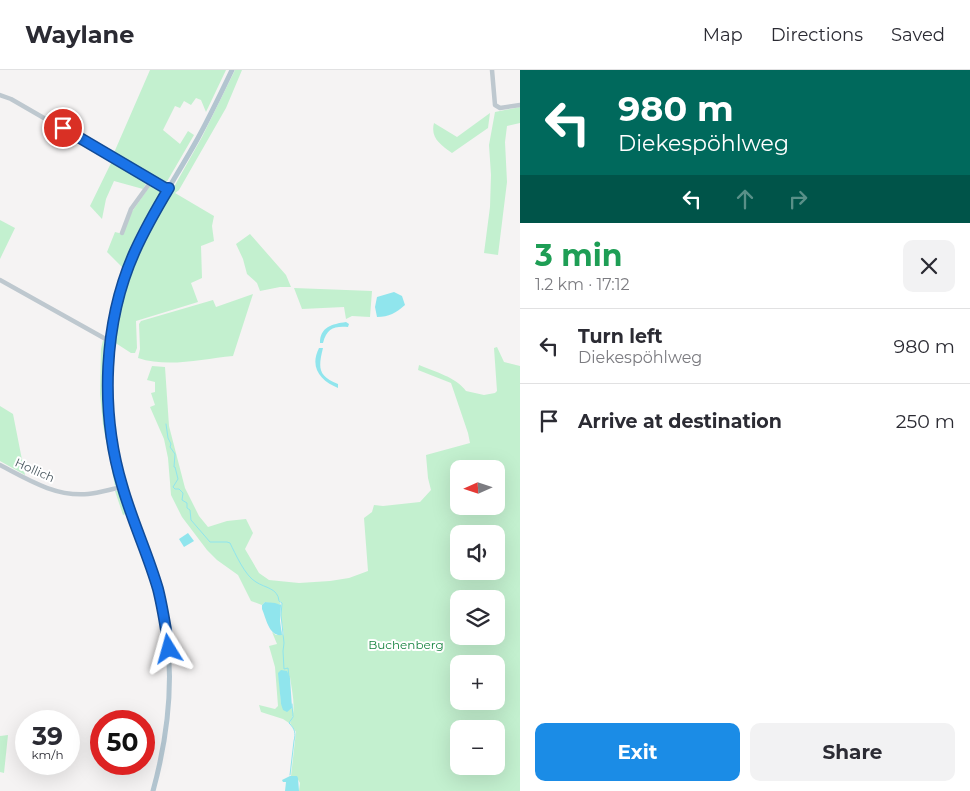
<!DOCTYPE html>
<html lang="en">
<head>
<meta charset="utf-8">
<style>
	body { margin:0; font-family:Montserrat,sans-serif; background:#f2f2f3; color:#2b2b33; height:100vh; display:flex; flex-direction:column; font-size:19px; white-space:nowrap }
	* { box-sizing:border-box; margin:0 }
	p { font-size:16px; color:#7c7c81 }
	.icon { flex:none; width:28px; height:28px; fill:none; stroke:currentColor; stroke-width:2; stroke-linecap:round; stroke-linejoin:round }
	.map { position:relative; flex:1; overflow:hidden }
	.sheet { display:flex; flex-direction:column; background:#fff; width:450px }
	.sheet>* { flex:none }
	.guide { background:#00695c; color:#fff; overflow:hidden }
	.needle { width:32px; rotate:267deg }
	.fabs { position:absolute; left:450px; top:390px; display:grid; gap:10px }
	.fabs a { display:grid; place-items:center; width:55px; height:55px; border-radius:10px; background:#fff; box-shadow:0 5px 20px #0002; font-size:25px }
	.speed { position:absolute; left:15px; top:640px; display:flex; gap:10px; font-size:25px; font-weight:700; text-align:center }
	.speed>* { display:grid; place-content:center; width:65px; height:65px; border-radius:50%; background:#fff; box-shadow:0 5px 20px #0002; line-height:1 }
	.speed small { font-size:12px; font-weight:400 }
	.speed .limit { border:8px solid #d22; background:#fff; color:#111 }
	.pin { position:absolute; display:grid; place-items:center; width:42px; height:42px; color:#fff; margin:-21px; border:2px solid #fff; border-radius:50%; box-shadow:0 1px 5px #0007 }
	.me { position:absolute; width:55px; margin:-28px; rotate:352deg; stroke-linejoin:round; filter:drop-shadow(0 0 4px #0008) }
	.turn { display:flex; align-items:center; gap:18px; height:105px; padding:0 15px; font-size:22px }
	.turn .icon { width:65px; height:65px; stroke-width:2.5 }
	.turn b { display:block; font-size:35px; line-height:42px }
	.lanes { display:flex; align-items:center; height:48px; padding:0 15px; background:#0003; justify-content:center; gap:25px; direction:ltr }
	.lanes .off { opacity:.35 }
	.round { display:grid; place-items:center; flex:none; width:52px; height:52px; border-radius:10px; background:#f2f2f3 }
	.head { display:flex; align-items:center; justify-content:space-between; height:85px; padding:0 15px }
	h1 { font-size:30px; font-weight:700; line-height:38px; color:#1e9e55 }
	.action { display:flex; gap:10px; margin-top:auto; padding:10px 15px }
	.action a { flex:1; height:58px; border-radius:10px; background:#1b8ce6; color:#fff; font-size:20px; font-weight:700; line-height:58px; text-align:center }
	.action a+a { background:#f2f2f3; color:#2b2b33 }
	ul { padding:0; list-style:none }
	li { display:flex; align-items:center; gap:15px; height:75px; padding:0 15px; border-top:1px solid #e1e1e2 }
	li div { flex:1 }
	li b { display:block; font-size:19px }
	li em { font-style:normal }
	header { display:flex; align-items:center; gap:30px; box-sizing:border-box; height:70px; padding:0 25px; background:#fff; border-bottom:1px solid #e1e1e2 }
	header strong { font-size:24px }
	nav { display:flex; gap:28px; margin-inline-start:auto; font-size:18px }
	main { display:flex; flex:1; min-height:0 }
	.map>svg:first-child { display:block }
	.green { fill:#c3f0cf; fill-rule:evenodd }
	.water { fill:#90e5ed }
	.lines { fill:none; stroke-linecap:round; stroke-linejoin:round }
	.stream { stroke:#90e5ed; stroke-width:1 }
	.minor { stroke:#bec8cf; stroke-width:4.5 }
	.major { stroke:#b3c5d0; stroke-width:5 }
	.route-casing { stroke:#114b97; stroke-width:12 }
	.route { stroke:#1a73e8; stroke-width:9 }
	.labels { text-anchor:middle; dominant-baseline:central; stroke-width:4; stroke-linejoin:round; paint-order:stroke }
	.street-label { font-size:12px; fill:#4a5860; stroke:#fff }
	.park-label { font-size:12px; fill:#188441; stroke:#fff }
</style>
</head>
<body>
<header>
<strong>Waylane</strong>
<nav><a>Map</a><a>Directions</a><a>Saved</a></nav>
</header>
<main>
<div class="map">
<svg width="520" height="721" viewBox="0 0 520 721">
	<rect width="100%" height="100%" fill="#f5f3f3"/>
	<path class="green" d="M150 0H226L206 42 201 30 196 28 191 35 184 31 180 38 175 36 163 60 180 74 188 61 194 65 165 115 113 85Z
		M235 0H242L226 38 179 120 175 123 214 146 212 156 214 171 201 176 202 208 191 213 198 232 136 251 137 278 135 283H131L114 272 118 244 127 211 138 181 202 67Z
		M520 37V53L507 56 505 72 507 112 498 185 484 183 490 137 491 105 489 75 495 42Z
		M490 43 488 58 452 83C441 75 430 68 434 53L457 67Z
		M112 91 148 110 143 119 114 111 106 129 102 149 90 136Z
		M152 113 162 119 136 165 123 198 107 182 115 162 123 164 131 143Z
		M0 150 15 158 0 189Z
		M250 164 286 205 291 217H280L260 221 257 213 247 204 243 189 236 174Z
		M294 218 372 221 370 247 352 246 346 249 344 237 302 239Z
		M253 224 233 286C202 289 168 298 138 288L140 279 139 254 141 251 213 230 216 237Z
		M103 270 106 272 103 281 107 357 118 414 115 416 103 355 100 324 101 279Z
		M497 277 504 292 520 296V721H299L300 713 296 706H291L296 662 290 653C297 640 292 622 290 607L289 608 287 603 280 617 281 634 289 640 292 638 293 647 289 653 283 649 261 642 259 635 275 639 278 636 275 597 269 576 277 574 272 562 276 565H282L281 560 284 567 281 545 282 533 279 530 281 535 265 532 262 535 251 531 238 505 217 490 207 480 182 447 171 425 168 388 164 369 150 337 155 335 151 323 155 322V312L147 310 152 296 165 297 169 356 185 418 199 446 208 457 227 451 246 449 253 463 245 479 259 503 269 510 299 513 330 511 349 508 368 501 364 448 372 442 374 435 383 436 420 432 431 420 428 408 426 385 470 373 468 363 451 313 418 300 419 295C435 302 456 307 466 321L484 325 495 323 497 321 494 278ZM459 399H496V436H459ZM459 464H496V501H459ZM459 529H496V566H459ZM459 594H496V631H459ZM459 659H496V696H459Z
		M0 336 13 344 25 405 0 391Z
		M120 420 128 443 123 445 115 421Z
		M8 665 4 703 0 702V666Z"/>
	<path class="water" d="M394 222 402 226 405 235C396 243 389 247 377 247L375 237 377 227Z
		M346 252 349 254 348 257C334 256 327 258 323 273H320C320 257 332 254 346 252Z
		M319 278H323C318 298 318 306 338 314V318C321 311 309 298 319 278Z
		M188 463 194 471 184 477 179 469Z
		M265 532 275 533 281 535 280 551 282 565C269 567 266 548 262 539V535Z
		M281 600 287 601 290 608 292 638 287 642 283 640 281 634 278 603Z
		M290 706H297L298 708 299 721H285L286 712H283L282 710Z"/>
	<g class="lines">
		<path class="stream" d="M166 354 168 368 171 374 170 377 175 384 174 397H175L178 409 173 417 175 419H179L183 423 182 430 187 433V438L190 440 191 450 210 472H227L230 473C235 483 245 506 256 512 265 518 278 518 279 531L282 533 281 545 284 573 283 581 284 599 288 598 289 607
			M290 705 294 671C296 663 295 659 289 653L293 647 292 634"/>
		<path class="minor" d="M492 0 495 35 500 38 520 35
			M0 25 11 29 165 118H169
			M122 163 131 139 152 110
			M0 210 111 272
			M0 395C27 409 55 427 88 424 99 423 111 419 122 417"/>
		<path class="major" d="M153 721C171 655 177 585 157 518 147 484 132 451 122 417 112 385 107 349 108 315 109 270 116 223 135 181 152 142 177 106 198 68 210 46 221 23 232 0"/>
	</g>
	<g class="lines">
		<defs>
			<path id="route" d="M63 58 165 118H169C157 138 145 159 135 181 103 252 100 341 122 415 132 451 148 484 158 519 163 539 166 559 169 579"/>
		</defs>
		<use href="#route" class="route-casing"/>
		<use href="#route" class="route"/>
	</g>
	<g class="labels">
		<g class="street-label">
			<text transform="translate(35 400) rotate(24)">Hollich</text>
		</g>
		<g class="park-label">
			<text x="406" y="574">Buchenberg</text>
		</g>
	</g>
</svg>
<div class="fabs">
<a><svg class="needle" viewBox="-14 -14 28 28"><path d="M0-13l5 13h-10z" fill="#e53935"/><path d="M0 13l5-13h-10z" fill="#7c7c81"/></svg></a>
<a><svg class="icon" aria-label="sound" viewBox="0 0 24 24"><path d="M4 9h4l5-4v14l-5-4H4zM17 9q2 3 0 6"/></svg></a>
<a><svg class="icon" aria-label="layers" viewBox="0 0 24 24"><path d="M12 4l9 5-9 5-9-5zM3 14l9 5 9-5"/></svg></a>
<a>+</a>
<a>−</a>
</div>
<div class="speed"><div>39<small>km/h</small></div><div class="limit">50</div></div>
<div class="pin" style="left:63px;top:58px;background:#d93025"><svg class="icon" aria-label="arrive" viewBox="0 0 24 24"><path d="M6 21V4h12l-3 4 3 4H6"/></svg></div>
<svg class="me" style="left:169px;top:579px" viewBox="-20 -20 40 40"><path d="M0-17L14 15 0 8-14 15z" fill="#1a73e8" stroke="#fff" stroke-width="4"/></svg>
</div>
<section class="sheet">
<div class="guide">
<div class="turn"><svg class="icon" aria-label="left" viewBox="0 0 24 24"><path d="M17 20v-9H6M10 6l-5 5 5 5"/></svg><div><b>980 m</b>Diekespöhlweg</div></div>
<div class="lanes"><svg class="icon" aria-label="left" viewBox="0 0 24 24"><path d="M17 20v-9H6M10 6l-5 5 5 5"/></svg><svg class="icon off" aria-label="ahead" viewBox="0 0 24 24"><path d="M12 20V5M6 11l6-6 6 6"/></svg><svg class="icon off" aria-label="right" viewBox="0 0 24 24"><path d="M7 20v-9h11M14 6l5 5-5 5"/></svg></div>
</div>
<div class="head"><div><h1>3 min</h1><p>1.2 km · 17:12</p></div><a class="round"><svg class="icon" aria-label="close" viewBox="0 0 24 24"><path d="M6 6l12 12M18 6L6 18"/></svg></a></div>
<ul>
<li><svg class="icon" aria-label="left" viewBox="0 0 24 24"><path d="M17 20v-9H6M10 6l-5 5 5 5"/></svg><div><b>Turn left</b><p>Diekespöhlweg</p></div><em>980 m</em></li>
<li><svg class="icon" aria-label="arrive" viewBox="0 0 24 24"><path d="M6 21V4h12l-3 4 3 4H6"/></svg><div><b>Arrive at destination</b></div><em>250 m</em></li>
</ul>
<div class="action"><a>Exit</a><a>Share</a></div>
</section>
</main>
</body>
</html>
